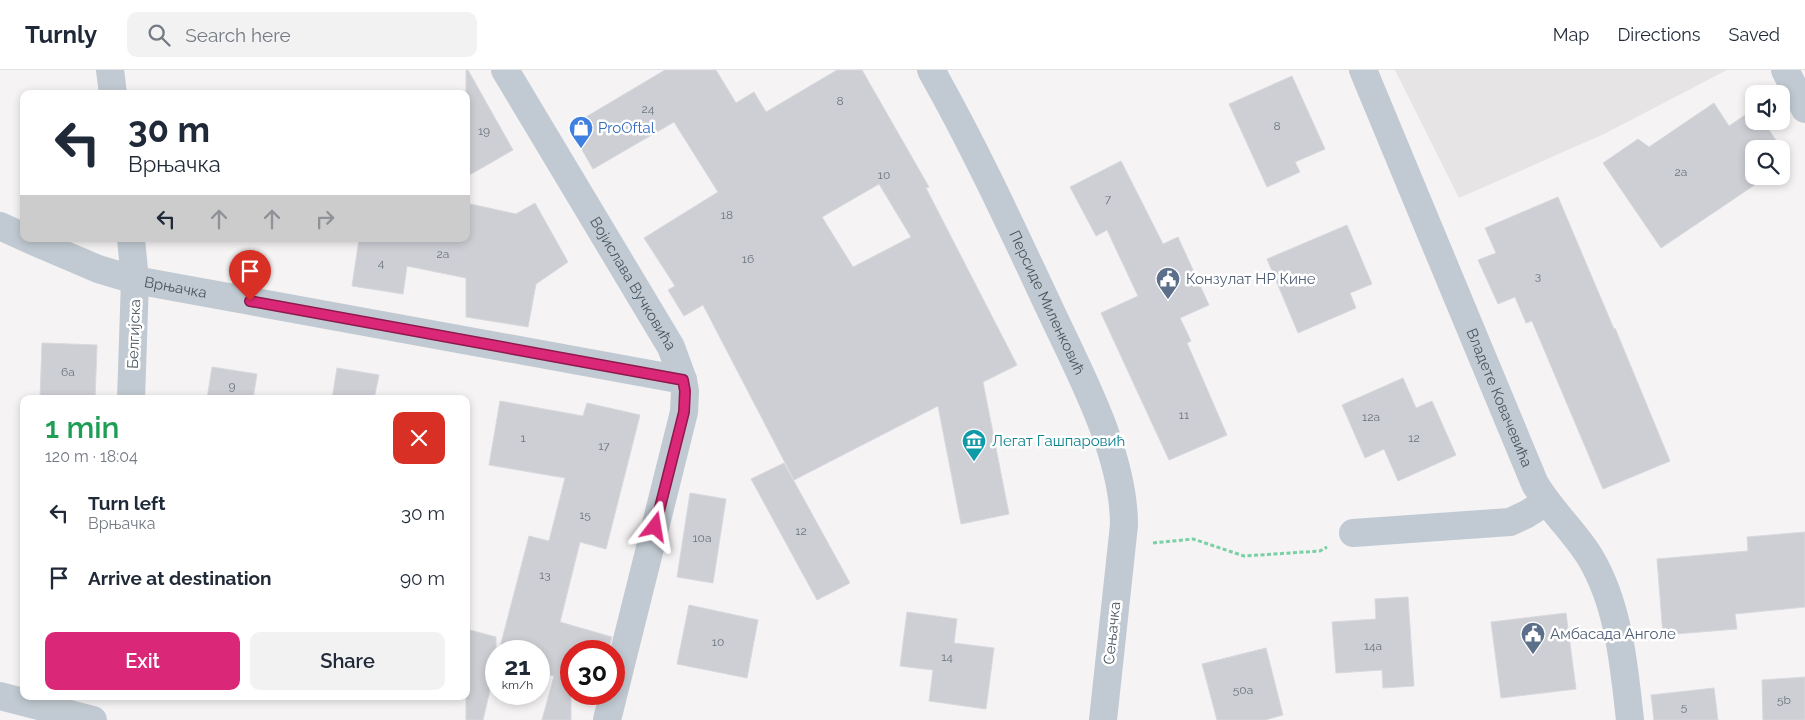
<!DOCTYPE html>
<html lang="en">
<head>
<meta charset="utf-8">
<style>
	body { margin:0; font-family:Raleway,sans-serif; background:#f2f2f3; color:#1f2937; height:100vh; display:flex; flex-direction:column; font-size:19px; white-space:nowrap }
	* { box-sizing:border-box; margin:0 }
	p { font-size:16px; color:#747a83 }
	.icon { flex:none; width:28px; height:28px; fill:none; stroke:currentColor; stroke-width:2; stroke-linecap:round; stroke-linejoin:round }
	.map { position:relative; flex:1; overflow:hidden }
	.details { position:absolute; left:20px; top:325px; width:450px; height:305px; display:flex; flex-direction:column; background:#fff; border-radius:10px; box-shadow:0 2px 8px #0003 }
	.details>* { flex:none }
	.guide { position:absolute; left:20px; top:20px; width:450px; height:152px; border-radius:10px; box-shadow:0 2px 8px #0003; background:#fff; color:#1f2937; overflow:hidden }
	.fabs { position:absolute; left:1745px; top:15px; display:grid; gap:10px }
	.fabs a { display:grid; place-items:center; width:45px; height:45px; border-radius:10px; background:#fff; box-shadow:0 2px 8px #0003; font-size:25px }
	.speed { position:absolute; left:485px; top:570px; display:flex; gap:10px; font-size:25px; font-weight:700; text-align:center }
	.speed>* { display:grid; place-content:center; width:65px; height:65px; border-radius:50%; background:#fff; box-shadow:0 2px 8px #0003; line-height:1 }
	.speed small { font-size:12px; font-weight:400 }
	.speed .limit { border:8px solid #d22; background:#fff; color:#111 }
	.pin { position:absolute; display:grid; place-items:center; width:42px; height:42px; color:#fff; margin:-51px -21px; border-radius:50% 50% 50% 0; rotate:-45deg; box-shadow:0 0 5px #0007 }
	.pin .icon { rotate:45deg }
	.me { position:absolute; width:55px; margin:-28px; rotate:14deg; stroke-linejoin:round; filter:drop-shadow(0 0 4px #0008) }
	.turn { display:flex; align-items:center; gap:18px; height:105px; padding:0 25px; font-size:22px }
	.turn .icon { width:65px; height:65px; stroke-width:2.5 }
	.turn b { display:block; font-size:35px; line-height:42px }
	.lanes { display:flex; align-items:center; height:48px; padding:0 25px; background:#0003; justify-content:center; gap:25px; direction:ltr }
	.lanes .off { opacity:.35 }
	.round { display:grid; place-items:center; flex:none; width:52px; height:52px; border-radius:10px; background:#f2f2f3 }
	.overview { display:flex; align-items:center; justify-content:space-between; height:85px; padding:0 25px }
	h1 { font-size:30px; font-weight:600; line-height:38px; color:#1e9e55 }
	.primary-button { display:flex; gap:10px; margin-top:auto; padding:10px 25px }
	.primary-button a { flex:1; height:58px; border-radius:10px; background:#db2777; color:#fff; font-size:20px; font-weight:600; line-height:58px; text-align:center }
	.primary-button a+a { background:#f2f2f3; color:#1f2937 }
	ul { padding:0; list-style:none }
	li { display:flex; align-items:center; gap:15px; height:65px; padding:0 25px }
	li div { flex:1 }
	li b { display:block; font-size:19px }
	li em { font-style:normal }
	header { display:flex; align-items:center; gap:30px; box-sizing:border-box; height:70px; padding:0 25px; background:#fff; border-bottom:1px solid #e0e1e3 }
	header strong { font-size:24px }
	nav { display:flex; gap:28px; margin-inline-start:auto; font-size:18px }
	.search { width:350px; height:45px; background:#f2f2f3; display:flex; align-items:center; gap:12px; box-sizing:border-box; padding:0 18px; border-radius:10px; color:#747a83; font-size:19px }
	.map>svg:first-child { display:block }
	.education { fill:#e6e4e5 }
	.building { fill:#cdcfd5; stroke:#d7d9de; fill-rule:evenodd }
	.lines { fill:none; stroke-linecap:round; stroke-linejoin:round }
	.path { stroke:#7ad0a6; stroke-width:3; stroke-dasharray:4 2.5; stroke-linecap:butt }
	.minor { stroke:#c1cad2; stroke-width:28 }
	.route-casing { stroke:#8e194d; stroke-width:12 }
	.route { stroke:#db2777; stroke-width:9 }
	.labels { text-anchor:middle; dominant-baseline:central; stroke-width:5; stroke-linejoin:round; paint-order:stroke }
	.number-label { font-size:12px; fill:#6b747e }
	.shop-label { font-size:15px; fill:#366cbe; stroke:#fff; text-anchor:start }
	.service-label { font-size:15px; fill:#4e5e75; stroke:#fff; text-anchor:start }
	.street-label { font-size:15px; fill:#4a5661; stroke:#fff }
	.culture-label { font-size:15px; fill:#0d838f; stroke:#fff; text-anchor:start }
</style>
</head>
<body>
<header>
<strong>Turnly</strong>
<div class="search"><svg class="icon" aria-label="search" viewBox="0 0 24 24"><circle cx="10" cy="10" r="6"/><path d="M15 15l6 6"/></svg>Search here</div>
<nav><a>Map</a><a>Directions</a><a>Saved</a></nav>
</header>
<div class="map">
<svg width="1805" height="650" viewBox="0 0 1805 650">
	<rect width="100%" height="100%" fill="#f5f3f3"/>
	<path class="education" d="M1395 0H1727L1604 64 1459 128Z"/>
	<path class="building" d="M466 0H468L513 80 466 107Z
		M665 0H716L736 33 754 22 766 42 837 0H862L929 117 926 118 1017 295 983 312 1009 444 961 454 938 336 794 410 703 235 684 246 668 220 675 216 644 168 718 122 674 52 593 99 569 57ZM879 114 911 167 853 197 822 147Z
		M1292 6 1325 79 1295 92 1300 102 1267 117 1229 34Z
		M1714 33 1729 56 1754 39V51H1763L1790 91 1781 97V79H1754V106H1768L1661 178 1603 93 1638 69 1649 77Z
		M1121 91 1163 174 1178 167 1209 235 1180 248 1191 271 1187 273 1227 365 1169 390 1101 243 1138 226 1107 160 1096 166 1070 117Z
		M1558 127 1614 259 1615 258 1670 391 1603 419 1532 251 1526 253 1515 227 1498 234 1478 190 1496 183 1485 158Z
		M466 133 516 144 535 133 568 192 536 214 528 257 466 247V208L407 196 403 224 352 216 359 169H466Z
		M1347 155 1372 214 1350 223 1356 238 1298 263 1267 189Z
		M42 273 97 275 95 329H40Z
		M212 297 257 304 253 329H207Z
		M337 298 379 305 374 329H332Z
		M1403 308 1416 338 1432 331 1456 385 1398 411 1384 379 1365 388 1342 335Z
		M500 331 583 346 587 333 640 345 606 479 580 472 560 552 612 567 608 581H571V650H542L554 606 539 602V581H499L529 466 549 471 565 408 489 395Z
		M784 393 850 513 817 530 751 409Z
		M690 423 726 429 713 513 677 507Z
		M1805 462V537L1735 544 1737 559 1663 565 1657 489 1748 481 1747 467Z
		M1408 527 1414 616 1383 618 1382 600 1336 603 1332 552 1376 549 1375 529Z
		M689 535 758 550 747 608 677 594Z
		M907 542 957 549 954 573 994 578 986 639 929 631 933 600 900 596Z
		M1566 543 1576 619 1501 628 1491 552Z
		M466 559 496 567V595L483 650H466Z
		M1266 578 1283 645 1265 650H1217L1202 594Z
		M1805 607V650H1763L1762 610Z
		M1714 618 1718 650H1654L1651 625Z"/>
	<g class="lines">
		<path class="path" d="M1153 473 1193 469 1244 486 1320 481 1327 477"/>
		<g class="minor">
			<path d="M110 0 113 24"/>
			<path id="s1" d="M505 0 671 277 683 310 685 321 684 342 607 650"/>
			<path id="s2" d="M931 0C974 76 1011 156 1048 235 1078 300 1124 382 1124 455L1103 650"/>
			<path id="s3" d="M1363 0 1535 414C1551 441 1574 461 1590 487 1619 535 1624 596 1630 650"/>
			<path d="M1785 0 1805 39"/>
			<path d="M0 156 24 167"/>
			<path id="s4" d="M28 169 98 199 135 210 683 310"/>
			<path d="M131 169 135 210 131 329"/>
			<path d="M1353 463 1510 452 1527 444 1546 432"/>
			<path d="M0 626 93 650"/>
		</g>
	</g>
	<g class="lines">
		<defs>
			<path id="route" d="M250 231 683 310 685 321 684 342 655 457"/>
		</defs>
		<use href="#route" class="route-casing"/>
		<use href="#route" class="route"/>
	</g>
	<defs>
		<symbol id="shop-pin" viewBox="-11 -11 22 30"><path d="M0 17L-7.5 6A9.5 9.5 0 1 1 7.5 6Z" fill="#3f7fe0" stroke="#fff"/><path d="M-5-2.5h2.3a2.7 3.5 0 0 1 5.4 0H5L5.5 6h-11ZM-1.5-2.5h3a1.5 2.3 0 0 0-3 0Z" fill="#fff"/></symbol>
		<symbol id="civic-pin" viewBox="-11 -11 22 30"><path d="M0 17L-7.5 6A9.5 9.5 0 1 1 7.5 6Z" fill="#5c6f8a" stroke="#fff"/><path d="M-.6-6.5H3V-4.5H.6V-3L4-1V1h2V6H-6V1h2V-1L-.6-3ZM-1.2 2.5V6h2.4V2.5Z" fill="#fff"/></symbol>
		<symbol id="museum-pin" viewBox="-11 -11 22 30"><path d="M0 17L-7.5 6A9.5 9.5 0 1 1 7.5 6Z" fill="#0f9aa8" stroke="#fff"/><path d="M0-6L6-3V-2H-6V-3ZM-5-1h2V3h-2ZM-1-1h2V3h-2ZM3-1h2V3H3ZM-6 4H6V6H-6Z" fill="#fff"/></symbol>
	</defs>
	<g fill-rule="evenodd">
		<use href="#shop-pin" x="567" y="44" width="28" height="38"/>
		<use href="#civic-pin" x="1154" y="195" width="28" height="38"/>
		<use href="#museum-pin" x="960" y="357" width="28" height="38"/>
		<use href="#civic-pin" x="1519" y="550" width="28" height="38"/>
	</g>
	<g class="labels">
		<g class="number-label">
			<text x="840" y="31">8</text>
			<text x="648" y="39">24</text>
			<text x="1277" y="56">8</text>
			<text x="484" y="61">19</text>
			<text x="1681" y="102">2a</text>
			<text x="884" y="105">10</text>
			<text x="1108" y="129">7</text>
			<text x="727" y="145">18</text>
			<text x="443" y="184">2a</text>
			<text x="748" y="189">16</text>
			<text x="381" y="193">4</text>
			<text x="1538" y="206">3</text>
			<text x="68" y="302">6a</text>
			<text x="232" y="316">9</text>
			<text x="1184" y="345">11</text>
			<text x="1371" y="347">12a</text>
			<text x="523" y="368">1</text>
			<text x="1414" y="368">12</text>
			<text x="604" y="376">17</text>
			<text x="585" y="445">15</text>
			<text x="801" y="461">12</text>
			<text x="702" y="468">10a</text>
			<text x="545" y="505">13</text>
			<text x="718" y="572">10</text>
			<text x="1373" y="576">14a</text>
			<text x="947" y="587">14</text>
			<text x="1243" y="620">50a</text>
			<text x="1784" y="630">5b</text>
			<text x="1684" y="637">5</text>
		</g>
		<g class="shop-label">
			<text x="598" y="58">ProOftal</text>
		</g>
		<g class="service-label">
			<text x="1186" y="209">Конзулат НР Кине</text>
			<text x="1550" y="564">Амбасада Анголе</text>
		</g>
		<g class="street-label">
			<text stroke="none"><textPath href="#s1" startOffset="249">Војислава Вучковића</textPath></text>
			<text stroke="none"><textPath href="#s4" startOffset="156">Врњачка</textPath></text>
			<text stroke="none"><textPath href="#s2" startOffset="260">Персиде Миленковић</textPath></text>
			<text transform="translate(134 264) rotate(-88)">Белгијска</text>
			<text stroke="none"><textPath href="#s3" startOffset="355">Владете Ковачевића</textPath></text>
			<text transform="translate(1112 563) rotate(-84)">Сењачка</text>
		</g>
		<g class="culture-label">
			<text x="992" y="371">Легат Гашпаровић</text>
		</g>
	</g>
</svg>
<div class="fabs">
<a><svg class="icon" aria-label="sound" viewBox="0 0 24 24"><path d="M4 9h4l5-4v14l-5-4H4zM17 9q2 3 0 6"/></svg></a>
<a><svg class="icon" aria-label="search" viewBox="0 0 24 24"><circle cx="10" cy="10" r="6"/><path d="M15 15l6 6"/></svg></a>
</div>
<div class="speed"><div>21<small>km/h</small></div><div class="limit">30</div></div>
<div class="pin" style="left:250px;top:231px;background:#d93025"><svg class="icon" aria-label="arrive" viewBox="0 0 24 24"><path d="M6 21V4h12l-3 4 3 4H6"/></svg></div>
<svg class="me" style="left:655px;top:457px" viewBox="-20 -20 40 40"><path d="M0-17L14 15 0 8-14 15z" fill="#db2777" stroke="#fff" stroke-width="4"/></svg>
<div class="guide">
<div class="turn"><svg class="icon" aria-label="left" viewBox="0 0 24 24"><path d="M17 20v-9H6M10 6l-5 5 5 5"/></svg><div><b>30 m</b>Врњачка</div></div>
<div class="lanes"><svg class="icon" aria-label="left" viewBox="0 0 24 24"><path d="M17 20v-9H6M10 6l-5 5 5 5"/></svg><svg class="icon off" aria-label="ahead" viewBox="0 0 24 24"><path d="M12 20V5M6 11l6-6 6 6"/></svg><svg class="icon off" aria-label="ahead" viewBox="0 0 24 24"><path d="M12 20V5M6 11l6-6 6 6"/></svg><svg class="icon off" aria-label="right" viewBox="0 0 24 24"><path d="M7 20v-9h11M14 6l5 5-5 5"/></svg></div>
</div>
<section class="details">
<div class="overview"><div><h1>1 min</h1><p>120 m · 18:04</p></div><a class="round" style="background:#d93025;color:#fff"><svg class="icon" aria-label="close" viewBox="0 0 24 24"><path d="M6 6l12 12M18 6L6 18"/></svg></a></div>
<ul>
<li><svg class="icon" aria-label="left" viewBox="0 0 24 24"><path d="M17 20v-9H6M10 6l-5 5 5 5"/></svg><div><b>Turn left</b><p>Врњачка</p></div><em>30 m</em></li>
<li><svg class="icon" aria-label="arrive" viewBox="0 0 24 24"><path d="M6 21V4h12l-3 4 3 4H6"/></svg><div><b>Arrive at destination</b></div><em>90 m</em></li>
</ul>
<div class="primary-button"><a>Exit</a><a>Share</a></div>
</section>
</div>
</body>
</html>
